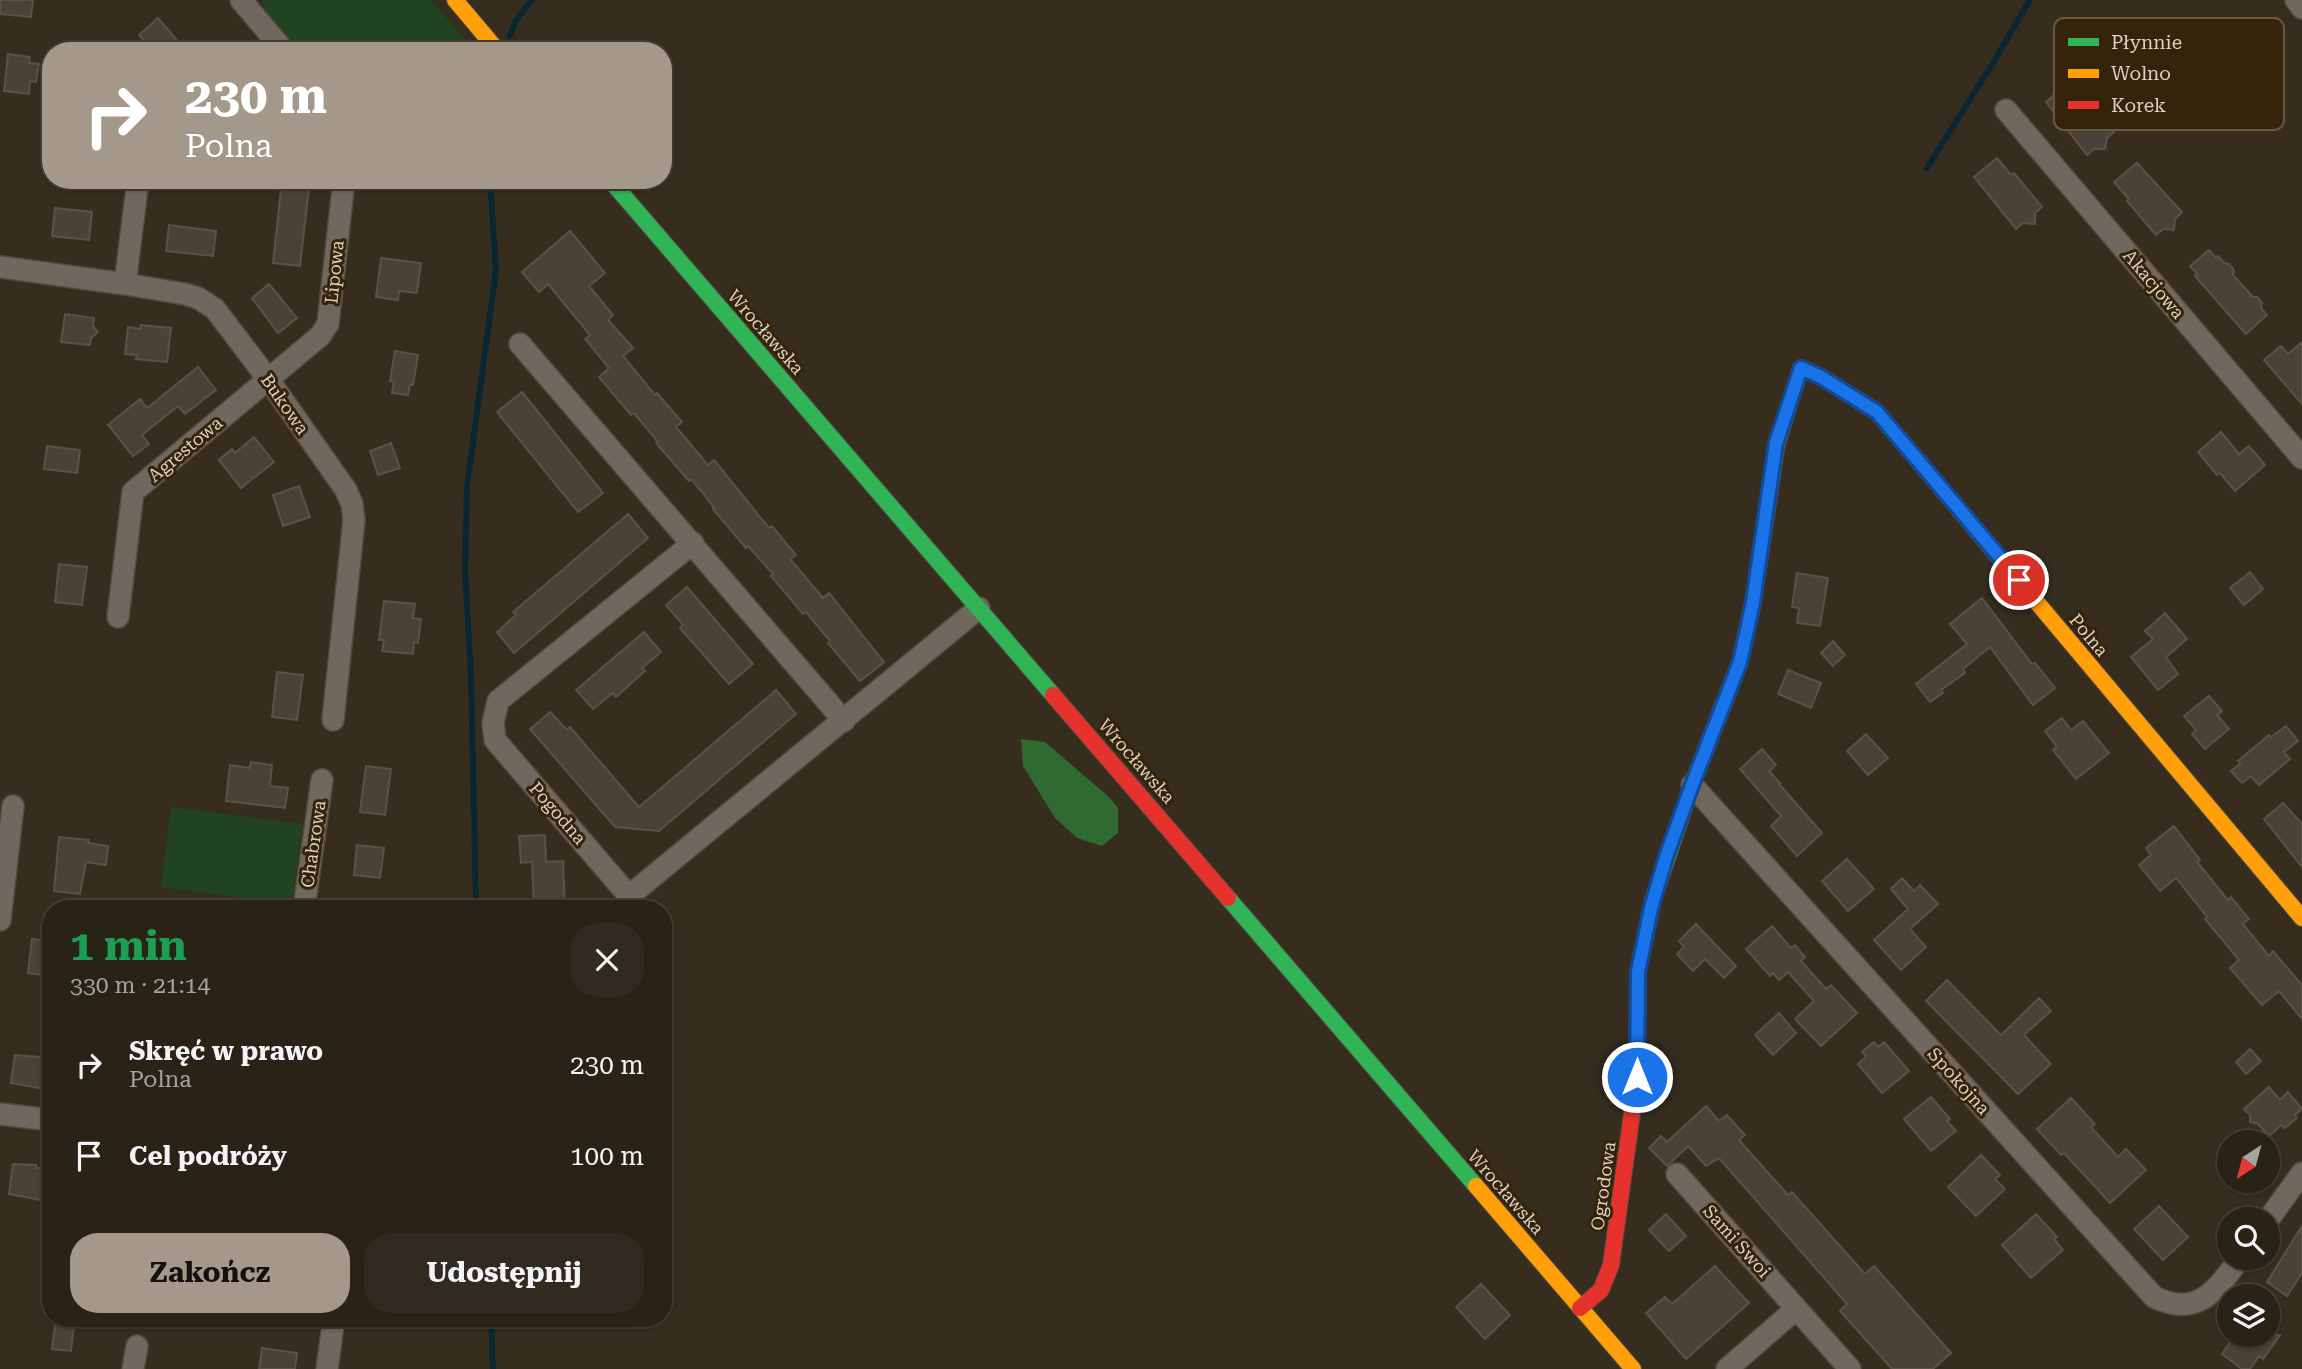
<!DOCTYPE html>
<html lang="pl">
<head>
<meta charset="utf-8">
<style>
	body { margin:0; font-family:"Roboto Serif",serif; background:#302a20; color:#f1f3f6; height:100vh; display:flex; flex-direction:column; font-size:26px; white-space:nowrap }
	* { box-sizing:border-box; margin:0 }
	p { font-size:23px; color:#a5a4a1 }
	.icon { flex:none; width:38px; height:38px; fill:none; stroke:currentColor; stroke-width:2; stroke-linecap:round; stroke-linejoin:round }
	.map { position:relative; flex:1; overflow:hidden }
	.drawer { position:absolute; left:42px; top:900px; width:630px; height:427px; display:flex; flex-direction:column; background:#282217; border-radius:28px; box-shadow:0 2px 5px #0004,0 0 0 2px #443f36 }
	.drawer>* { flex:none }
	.hud { position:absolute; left:42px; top:42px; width:630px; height:147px; border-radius:28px; box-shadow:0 2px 5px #0004,0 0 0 2px #443f36; background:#a3988a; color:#fff; overflow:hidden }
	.needle { width:46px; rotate:216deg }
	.fabs { position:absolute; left:2217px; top:1130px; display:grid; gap:14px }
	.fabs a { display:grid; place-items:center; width:63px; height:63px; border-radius:50%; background:#282217; box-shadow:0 2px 5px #0004,0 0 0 2px #443f36; font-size:35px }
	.pin { position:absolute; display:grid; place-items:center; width:60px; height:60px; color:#fff; margin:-30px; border:4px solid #fff; border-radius:50%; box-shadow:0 2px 7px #0007 }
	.me { position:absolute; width:77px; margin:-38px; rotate:0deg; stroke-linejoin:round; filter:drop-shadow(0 0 5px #0008) }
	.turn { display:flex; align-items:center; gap:24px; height:147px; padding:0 28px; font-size:32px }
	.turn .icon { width:91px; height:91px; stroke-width:2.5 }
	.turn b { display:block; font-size:49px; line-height:60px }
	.round { display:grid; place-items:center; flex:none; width:74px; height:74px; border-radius:28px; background:#302a20 }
	.overview { display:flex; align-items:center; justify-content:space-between; height:119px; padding:0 28px }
	h1 { font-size:42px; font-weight:700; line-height:52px; color:#1e9e55 }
	.cta { display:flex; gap:14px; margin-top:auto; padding:14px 28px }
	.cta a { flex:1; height:80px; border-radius:28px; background:#a3988a; color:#111; font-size:28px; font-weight:700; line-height:80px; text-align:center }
	.cta a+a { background:#302a20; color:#f1f3f6 }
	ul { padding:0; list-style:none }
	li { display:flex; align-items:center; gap:21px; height:91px; padding:0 28px }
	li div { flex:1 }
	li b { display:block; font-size:26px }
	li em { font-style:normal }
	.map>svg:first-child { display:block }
	.green { fill:#204421 }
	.forest { fill:#2f6a31 }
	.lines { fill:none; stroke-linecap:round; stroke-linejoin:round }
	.stream { stroke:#092733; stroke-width:6 }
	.building { fill:#4a4236; stroke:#5a5247; stroke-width:2 }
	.street-casing { stroke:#534a3f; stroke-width:24 }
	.fast-casing { stroke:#534a3f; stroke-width:18 }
	.slow-casing { stroke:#534a3f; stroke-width:18 }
	.jam-casing { stroke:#534a3f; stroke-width:18 }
	.street { stroke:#70685e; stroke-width:21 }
	.fast { stroke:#30b455; stroke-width:16 }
	.slow { stroke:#ff9f0a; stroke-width:16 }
	.jam { stroke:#e5322d; stroke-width:16 }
	.route-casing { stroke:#114b97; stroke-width:18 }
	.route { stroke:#1a73e8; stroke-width:12 }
	.labels { text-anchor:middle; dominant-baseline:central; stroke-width:6; stroke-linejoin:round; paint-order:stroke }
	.street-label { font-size:18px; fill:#ddd2c4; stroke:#35240b }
	.key { fill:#35240b; stroke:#675842; stroke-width:2 }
	.key-label { font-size:19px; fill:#ddd2c4 }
</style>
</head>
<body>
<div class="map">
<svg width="2302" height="1369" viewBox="0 0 2302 1369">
	<rect width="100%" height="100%" fill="#362d1f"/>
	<path class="green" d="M262 0H431L475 51H295L268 21Z
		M171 807 302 824 292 904 161 887Z"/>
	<path class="forest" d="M1021 739 1045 742 1109 797 1118 808V833L1102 846 1077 838 1055 818 1023 766Z"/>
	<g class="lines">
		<path class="stream" d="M510 36 515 22 532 0
			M1927 168 1993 63 2030 0
			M476 908 471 675 465 569 467 487 496 270 490 180
			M491 1318 493 1369"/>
	</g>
	<path class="building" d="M0 0H33L31 17 0 14Z
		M158 18 186 51H153L139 35Z
		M8 54 30 57 29 63 39 64 36 82 30 81 29 94 4 91Z
		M2069 82 2114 132 2107 138 2105 149H2094L2087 155 2046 102Z
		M1997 158 2011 175 2014 173 2042 207 2035 213V224L2023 223 2016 229 1974 177Z
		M2137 163 2182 212 2175 219 2174 230 2163 229 2156 235 2127 201 2129 199 2114 182Z
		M282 180H310L300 266 273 263Z
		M55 208 92 212 89 240 52 236Z
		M169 225 216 231 213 256 166 251Z
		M570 231 605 273 589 286 613 315 608 320 633 348 623 356 655 395 657 393 682 422 676 427 708 465 714 460 769 528 772 526 796 555 790 559 823 598 829 593 884 662 860 681 828 643 830 641 806 612 803 614 771 576 773 574 748 546 746 548 713 509 714 508 703 493 691 479 689 481 656 443 658 442 634 413 631 415 599 377 609 368 585 339 590 335 548 284 539 292 522 272Z
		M2209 250 2216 258 2218 256 2224 263 2229 264 2234 270 2233 275 2253 297H2257L2262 303 2261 308 2267 315 2246 334 2195 276 2197 274 2190 266Z
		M381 258 421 263 417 293 399 291 398 300 376 297Z
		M269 284 297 318 278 333 252 298Z
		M65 314 94 318 93 326 98 332 91 338 90 345 61 342Z
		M141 325 171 328 167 362 136 359 137 355 125 354 128 327 140 329Z
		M2302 342V404L2264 360 2281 346 2288 354Z
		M395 351 418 355 413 385 410 384 408 395 392 393 394 382 390 381Z
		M198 367 216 390 185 414 178 406 142 435 149 444 133 456 108 425 140 399 147 408Z
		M522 392 603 493 578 512 497 412Z
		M2221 432 2239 454 2249 446 2265 465 2235 491 2220 473 2217 475 2198 452Z
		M254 437 274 462 241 488 219 460 232 449 235 453Z
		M391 443 400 468 378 475 370 451Z
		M47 446 80 450 77 473 44 469Z
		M299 486 310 517 283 526 273 495Z
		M628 514 648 538 514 653 497 632 516 615 513 612Z
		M59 564 87 567 82 605 55 602Z
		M2250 572 2263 589 2244 605 2230 588Z
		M1797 573 1828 578 1820 626 1797 623 1799 608 1792 607Z
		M687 587 753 664 729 684 680 628 683 625 666 605Z
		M1982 598 2032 664 2035 663 2055 688 2033 705 1990 647 1963 669 1965 673 1941 690 1943 693 1930 702 1916 684 1967 644 1950 624Z
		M384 601 415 604 413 618 421 619 418 643 414 642 413 654 382 651 384 640H379Z
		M2165 613 2187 639 2166 657 2178 674 2158 690 2131 657 2153 639 2145 631Z
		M644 632 661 652 642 668 645 671 616 697 613 693 593 709 576 690Z
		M1833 641 1845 655 1833 666 1821 653Z
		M1788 670 1821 683 1811 708 1778 694Z
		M277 672 303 675 297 720 272 717Z
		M776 690 796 714 659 831 615 827 530 729 550 712 567 730 570 727 639 807Z
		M2209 696 2222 711 2217 715 2229 729 2205 749 2192 734 2196 730 2184 716Z
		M2062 718 2071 730 2083 721 2109 753 2076 779 2053 750 2057 747 2045 731Z
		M2286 726 2298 741 2284 752 2290 759 2259 785 2251 776 2242 783 2231 771 2241 763 2238 761 2269 735 2271 737Z
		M1866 734 1888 758 1868 775 1847 751Z
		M1762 749 1776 765 1769 771 1780 783 1779 784 1822 833 1797 856 1771 826 1781 816 1740 769Z
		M251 762 272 765 270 786 288 788 285 808 226 801 230 765 250 768Z
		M366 766 391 769 385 815 360 812Z
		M2283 803 2302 824V867L2264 819Z
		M2174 826 2200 860 2197 862 2228 900 2231 897 2249 919 2243 924 2269 956 2273 951 2302 985V1019L2279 991 2262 1005 2230 968 2239 960 2205 919 2207 917 2176 878 2160 891 2139 865 2151 855 2146 848Z
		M545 835 546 862 563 861 565 908H534L532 862 521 863 519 836Z
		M59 837 89 840 88 843 108 846 106 865 86 862 80 894 54 891Z
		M357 845 384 848 380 878 354 875Z
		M1847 859 1874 889 1848 911 1822 881Z
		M1902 878 1914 891 1920 885 1938 904 1910 929 1926 947 1901 970 1874 940 1908 909 1891 889Z
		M1696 924 1736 966 1724 978 1705 959 1693 971 1677 954 1684 947 1679 941Z
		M1772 926 1791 948 1795 945 1805 957 1801 961 1826 989 1831 985 1857 1013 1821 1046 1795 1019 1814 1001 1788 972 1779 980 1773 973 1770 976 1746 949Z
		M32 939 51 942 49 976 28 973Z
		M1947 980 2001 1035 2039 998 2051 1011 2024 1035 2051 1064 2018 1094 1926 1001Z
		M1779 1013 1796 1033 1773 1055 1755 1035Z
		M1874 1042 1878 1047 1884 1042 1909 1071 1882 1093 1858 1064 1866 1057 1862 1052Z
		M2250 1049 2261 1061 2246 1074 2236 1062Z
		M15 1055 51 1058V1090L11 1083Z
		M2269 1087 2280 1100 2288 1092 2302 1109 2295 1115 2297 1118 2285 1128 2281 1125 2269 1136 2258 1124 2250 1122V1115L2244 1109Z
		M1931 1097 1950 1119 1947 1121 1956 1131 1931 1151 1904 1119Z
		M2071 1098 2095 1124 2091 1127 2118 1157 2126 1149 2146 1170 2110 1203 2064 1153 2061 1155 2037 1129Z
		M1706 1106 1719 1121 1727 1115 1745 1135 1739 1140 1788 1195 1792 1192 1865 1274 1874 1266 1951 1353 1933 1369H1892L1840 1311 1847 1304 1719 1158 1706 1166 1688 1146 1667 1166 1649 1148 1661 1136 1667 1142Z
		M1981 1155 2000 1175 1995 1179 2005 1189 1976 1216 1948 1187Z
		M13 1164 36 1165V1168L51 1167V1202L9 1194Z
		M2159 1206 2188 1237 2163 1260 2134 1229Z
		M1666 1214 1686 1236 1669 1251 1649 1230Z
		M2036 1214 2057 1237 2054 1239 2063 1250 2031 1278 2002 1245Z
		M2302 1226V1273L2287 1296 2267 1282Z
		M1715 1266 1749 1303 1686 1359 1646 1313 1665 1297 1672 1304Z
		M1481 1284 1510 1315 1485 1339 1456 1307Z
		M56 1318H75L71 1351 52 1349Z
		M2235 1335H2280L2263 1359 2259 1356 2250 1369H2242L2222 1354Z
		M262 1348 297 1353 295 1369H259Z"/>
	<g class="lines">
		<defs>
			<path id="street" d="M241 0 284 51
				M2296 0 2302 8
				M2006 110 2302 458
				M0 267 125 284 185 294 198 298 215 309 268 379 346 490 352 504 354 520 333 720
				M125 284 138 180
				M520 344 844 721
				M693 543 498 701 493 723 495 740 629 896 979 608
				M118 617 133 492 320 336 328 324 344 180
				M1692 785 2154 1297C2197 1318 2216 1291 2240 1258
				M304 908 322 780
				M0 920 13 806
				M0 1114 51 1120
				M1677 1174 1850 1369
				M2268 1220 2302 1173
				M133 1369 137 1346
				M327 1369 334 1318
				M1727 1369 1796 1309"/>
			<path id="fast" d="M610 180 1053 695
				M1228 898 1476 1186
				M1653 900 1692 785 1740 662 1753 602 1777 443 1801 368 1821 377 1861 402"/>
			<path id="slow" d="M455 0 498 51
				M1861 402 1877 412 2302 918
				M1476 1186 1633 1369"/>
			<path id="jam" d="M1053 695 1228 898
				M1580 1308 1601 1290 1611 1265 1637 1077 1638 972 1653 900"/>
		</defs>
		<use href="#street" class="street-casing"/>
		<use href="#fast" class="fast-casing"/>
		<use href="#slow" class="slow-casing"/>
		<use href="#jam" class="jam-casing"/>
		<use href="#street" class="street"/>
		<use href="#fast" class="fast"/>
		<use href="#slow" class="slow"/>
		<use href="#jam" class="jam"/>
	</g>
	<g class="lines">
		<defs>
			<path id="route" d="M1637 1077 1638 972 1651 908 1666 857 1692 785 1740 662 1753 602 1776 443 1801 368 1821 377 1877 412 2019 580"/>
		</defs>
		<use href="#route" class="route-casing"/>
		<use href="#route" class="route"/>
	</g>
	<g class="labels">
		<g class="street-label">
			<text transform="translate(334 272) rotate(-84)">Lipowa</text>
			<text transform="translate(2154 284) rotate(50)">Akacjowa</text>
			<text transform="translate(766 332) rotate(49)">Wrocławska</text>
			<text transform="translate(285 404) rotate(55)">Bukowa</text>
			<text transform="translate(185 449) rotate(-40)">Agrestowa</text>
			<text transform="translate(2089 635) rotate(50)">Polna</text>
			<text transform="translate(1137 761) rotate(49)">Wrocławska</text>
			<text transform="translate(558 813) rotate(49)">Pogodna</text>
			<text transform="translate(313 844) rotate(-82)">Chabrowa</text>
			<text transform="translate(1959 1081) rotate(48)">Spokojna</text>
			<text transform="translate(1603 1186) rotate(-82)">Ogrodowa</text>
			<text transform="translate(1506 1192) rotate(49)">Wrocławska</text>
			<text transform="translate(1737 1241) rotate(48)">Sami Swoi</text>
		</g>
	</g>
	<rect x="2054" y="18" width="230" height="112" rx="10" class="key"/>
	<rect x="2068" y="38" width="31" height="8" fill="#30b455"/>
	<rect x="2068" y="69" width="31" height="9" fill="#ff9f0a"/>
	<rect x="2068" y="101" width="31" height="8" fill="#e5322d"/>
	<g class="key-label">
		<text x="2111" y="49">Płynnie</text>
		<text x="2111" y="80">Wolno</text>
		<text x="2111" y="112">Korek</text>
	</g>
</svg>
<div class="fabs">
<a><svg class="needle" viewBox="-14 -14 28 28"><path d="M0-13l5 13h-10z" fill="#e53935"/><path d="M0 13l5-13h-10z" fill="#a5a4a1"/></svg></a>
<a><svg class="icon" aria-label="search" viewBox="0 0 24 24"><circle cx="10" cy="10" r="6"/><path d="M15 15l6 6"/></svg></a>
<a><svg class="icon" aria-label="layers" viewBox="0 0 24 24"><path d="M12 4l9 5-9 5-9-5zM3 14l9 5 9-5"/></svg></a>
</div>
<div class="pin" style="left:2019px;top:580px;background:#d93025"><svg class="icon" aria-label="arrive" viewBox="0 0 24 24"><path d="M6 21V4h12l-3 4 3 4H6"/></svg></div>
<svg class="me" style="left:1637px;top:1077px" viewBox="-20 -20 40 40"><circle r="17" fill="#1a73e8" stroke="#fff" stroke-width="3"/><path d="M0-11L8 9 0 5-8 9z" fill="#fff"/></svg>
<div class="hud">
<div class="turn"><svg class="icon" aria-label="right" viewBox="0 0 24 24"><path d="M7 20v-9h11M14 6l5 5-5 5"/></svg><div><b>230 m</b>Polna</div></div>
</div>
<section class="drawer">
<div class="overview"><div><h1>1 min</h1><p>330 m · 21:14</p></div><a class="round"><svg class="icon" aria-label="close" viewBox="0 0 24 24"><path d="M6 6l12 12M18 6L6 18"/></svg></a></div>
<ul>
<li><svg class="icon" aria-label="right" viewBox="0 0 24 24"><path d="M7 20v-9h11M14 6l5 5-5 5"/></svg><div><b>Skręć w prawo</b><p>Polna</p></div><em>230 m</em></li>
<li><svg class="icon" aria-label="arrive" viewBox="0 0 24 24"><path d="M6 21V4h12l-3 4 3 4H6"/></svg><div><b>Cel podróży</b></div><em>100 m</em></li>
</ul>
<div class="cta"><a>Zakończ</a><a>Udostępnij</a></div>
</section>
</div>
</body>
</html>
